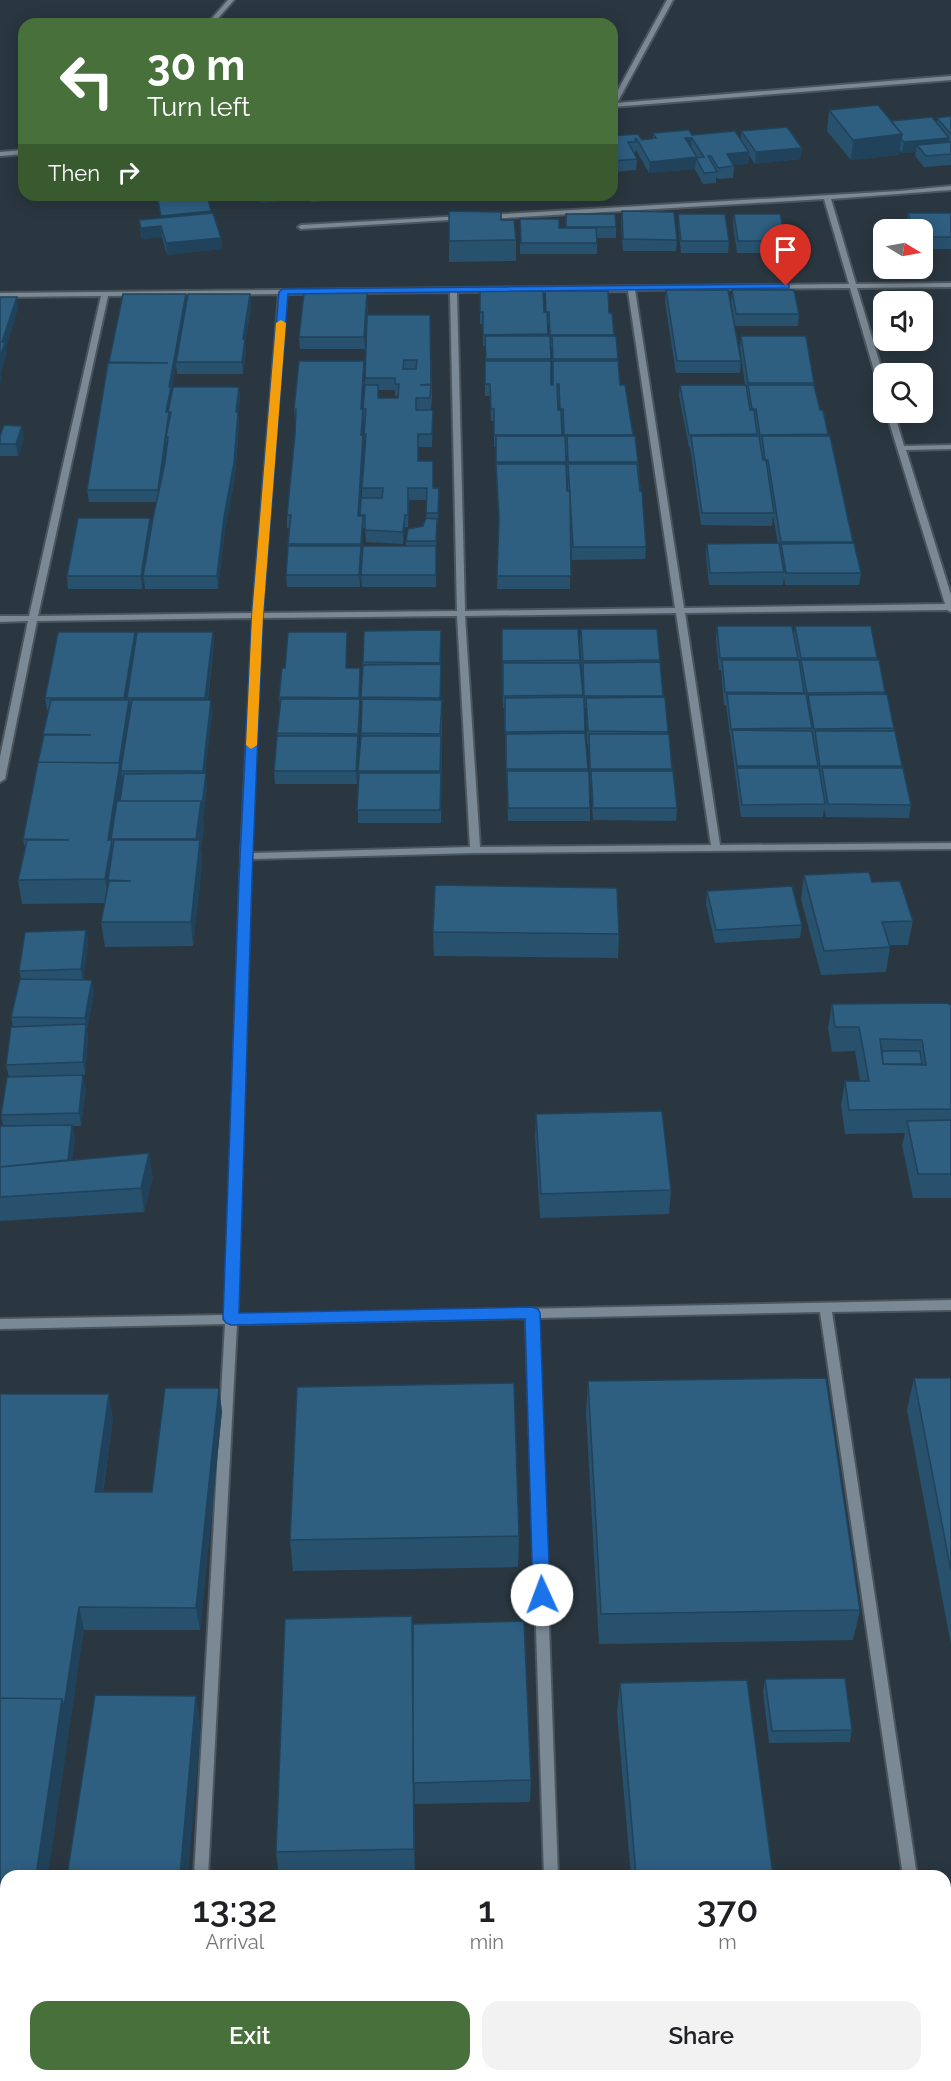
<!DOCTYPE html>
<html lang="en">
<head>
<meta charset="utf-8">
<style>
	body { margin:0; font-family:Raleway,sans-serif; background:#f2f2f2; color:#202124; height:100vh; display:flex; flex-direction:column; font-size:22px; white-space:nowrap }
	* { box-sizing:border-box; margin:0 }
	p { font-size:20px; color:#757577 }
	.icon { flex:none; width:33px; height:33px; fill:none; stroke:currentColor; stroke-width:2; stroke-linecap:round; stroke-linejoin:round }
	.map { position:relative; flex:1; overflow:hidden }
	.side { position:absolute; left:0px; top:1870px; width:951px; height:212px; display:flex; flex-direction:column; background:#fff; border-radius:18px 18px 0 0; box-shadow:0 3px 15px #0003 }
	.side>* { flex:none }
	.guide { position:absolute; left:18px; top:18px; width:600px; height:183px; border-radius:18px; box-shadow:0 3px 15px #0003; background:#48703b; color:#fff; overflow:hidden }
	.needle { width:39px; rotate:100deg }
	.buttons { position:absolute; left:873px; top:219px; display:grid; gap:12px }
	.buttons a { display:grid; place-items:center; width:60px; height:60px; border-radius:12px; background:#fff; box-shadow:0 3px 15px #0003; font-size:30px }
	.pin { position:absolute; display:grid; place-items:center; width:51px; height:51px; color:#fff; margin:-62px -26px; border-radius:50% 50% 50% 0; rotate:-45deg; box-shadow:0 0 6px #0007 }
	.pin .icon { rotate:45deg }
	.me { position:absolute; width:66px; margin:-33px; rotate:358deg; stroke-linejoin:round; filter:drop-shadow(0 0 4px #0008) }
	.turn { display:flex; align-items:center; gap:21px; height:126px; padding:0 30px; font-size:27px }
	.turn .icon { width:78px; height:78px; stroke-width:2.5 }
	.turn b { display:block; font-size:42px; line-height:51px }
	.then { display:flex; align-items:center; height:57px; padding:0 30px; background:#0003; gap:12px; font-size:22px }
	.eta { display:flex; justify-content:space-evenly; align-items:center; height:102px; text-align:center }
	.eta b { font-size:36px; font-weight:600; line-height:42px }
	.primary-button { display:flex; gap:12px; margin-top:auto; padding:12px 30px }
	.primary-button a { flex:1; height:69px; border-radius:18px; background:#48703b; color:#fff; font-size:24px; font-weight:600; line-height:69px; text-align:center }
	.primary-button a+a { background:#f2f2f2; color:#202124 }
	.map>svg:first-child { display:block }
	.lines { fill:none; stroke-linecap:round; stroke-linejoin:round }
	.minor-casing { stroke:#4a555d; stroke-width:4 }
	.minor { fill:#7b8995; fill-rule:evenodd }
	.wall { fill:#28516e; fill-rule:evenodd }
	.shaded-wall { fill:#20425a }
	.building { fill:#2e5e80; stroke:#20425a; stroke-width:1.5; fill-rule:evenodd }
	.route { fill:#1a73e8; stroke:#114b97; stroke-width:1.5 }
	.slow { fill:#f59e0b }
</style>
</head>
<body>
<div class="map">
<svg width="951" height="2081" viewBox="0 0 951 2081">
	<rect width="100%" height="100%" fill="#2a3740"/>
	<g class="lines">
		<defs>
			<path id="minor" d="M228 0H234L213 24H207Z
				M667 0H673L617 103 951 76V80L612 107V101Z
				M24 150V154L0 156V152Z
				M951 186V190L831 199 856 284 951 283V287L857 288 884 377V393L880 391 850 288 635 290 684 608 945 604 886 412H894L904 446 951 445V449L906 450 951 595V612L947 610 685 613 720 845 951 843V849L475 853 251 859 237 1315 951 1300V1310L832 1312 917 1876H903L820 1312 538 1318 558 1876H544L526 1318 237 1324 208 1876H194L225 1324 0 1329V1319L225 1315 241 856 253 618 37 621 5 779 0 782V757L28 621 0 622V616H29L101 296 0 297V293L849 284 824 199 487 219 484 217 487 215 899 191ZM628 291 675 608 465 611 457 292ZM450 292 457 611 262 613 286 294ZM279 294 253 613 38 616 108 296ZM676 613 711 845 480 847 465 616ZM457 616 470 847 251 853 261 618Z
				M463 216 466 218 465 219 301 229 298 227 301 225Z
				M945 2070 948 2081H932V2076H945Z
				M182 2076H198V2081H182Z
				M549 2076H565V2081H549Z"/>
		</defs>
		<use href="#minor" class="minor-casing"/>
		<use href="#minor" class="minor"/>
	</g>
	<path class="wall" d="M829 110 891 121 937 123V118L951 116V165L924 167 915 156 916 152 902 153 900 150 899 155 851 160 827 131Z
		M741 131 802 148 800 159 755 164 749 155 748 164 733 165 734 166 733 178 718 179 716 177V183L703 184 695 169 649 173 636 150 635 153H634L637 159 636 170 615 172 617 176V187H612V136L642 140 653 139V133L692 135 741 140Z
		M156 195 212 213 221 238 222 249 167 255 162 237 142 239 139 220 161 218Z
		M257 195H363L362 198 311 202 310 198 260 203Z
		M449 211 501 220 516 240V261L449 262Z
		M622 211 677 240 676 251H623L621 223Z
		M908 213H951V249H922V230H908L906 224Z
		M566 214 616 227V238H597V254H520V219L559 228H565Z
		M678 214 729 241 728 253H681L678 225Z
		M734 214 786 241 785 253H737L733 225Z
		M480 290 544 312H545V291L609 313H612L614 336 618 359 620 385H625L638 462 646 547 645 559 572 560 570 518V589H497L499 528 496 476V447H494V421H491L490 396H485V346H483V324H480ZM547 324H549V336H548ZM550 346H552L553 385H551ZM557 396H558L559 410H558ZM562 421 563 436H562ZM565 447H566L568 491H567Z
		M666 290 741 361 740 373H676L665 302Z
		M732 290 799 314 798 326H735L731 302Z
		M186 294V302L250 294 251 306 245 343 246 351 243 374H177L176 364 171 392V395L239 387 240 399 238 412 239 424 235 476 225 530 218 589H145L144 580 142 589H68L67 576 150 518 151 526 156 502H89L87 490 109 362Z
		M368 305 365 349H300L299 337Z
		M430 315 432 397 431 410H433L432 447H418V461L433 488H439L438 525H437L436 546V587H362L361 575 406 546V541L423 526 426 519 427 500H409L408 527H405L403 544 366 542 365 528H363L360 587H287L286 575 290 528H287V515L295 434V421L294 409 364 361V373L362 409H363L365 378ZM378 390H395V396H398V398H379ZM364 421V434L365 446 362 488V498L360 516H359L364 447 363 435Z
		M741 336 814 383 820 410 828 434 853 543 861 573 859 585H785L784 577 783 585H709L706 556 707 544 778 543 773 516 772 526 701 525 690 447H689L679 396 680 385H745L740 348Z
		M0 436 24 438 18 456H0Z
		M717 626 794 634 795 626 877 658V660L885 694 894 728V731L911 805 909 818 826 817 824 808 823 817H741L726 705H724L721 670H719L716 639Z
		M502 629H578L582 697H583L582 673 580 642 581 629H657L663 697 668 732 677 808 676 821 593 820 588 744H587L586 708H584L585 733 590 808V821H508L504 708H503L502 673Z
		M364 631 441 643 440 700 442 712 441 823H358V771L361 736V697Z
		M135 632 136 641 213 632 214 644 208 700 212 713 205 773 207 786 203 819 204 825 201 848 202 864 193 946 105 947 101 922 105 903 22 904 18 880 25 849 23 839 48 710H47L45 698Z
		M347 632V668H360V712L357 784H275L274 771 280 708 279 697 285 668Z
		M804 875 872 882 913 921 908 945H889L890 947 886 972 821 975 801 899Z
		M707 891 802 925 800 938 715 943 706 904Z
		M86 930 88 943 83 980 94 993 87 1030 88 1037 85 1075H77L86 1088 81 1126H72L75 1138 72 1160 153 1177 144 1212 0 1221V1126H3L1 1115 9 1077 6 1065 13 1027 11 1017 21 979 19 971Z
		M433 932 619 934 618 958 434 956Z
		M832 1004 951 1005V1198H913L902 1145 905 1133 845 1134 841 1105 845 1081H860L855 1051 832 1052 828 1028Z
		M536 1114 671 1190 669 1214 540 1218 535 1138Z
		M914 1378H951V1645L907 1410Z
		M588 1381 860 1610 853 1640 599 1644 586 1413Z
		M0 1394 113 1418 103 1492H152L222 1411 200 1630H84L6 1876V1976H0Z
		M519 1536 518 1567 293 1571 290 1540Z
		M413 1624 531 1780 530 1802 414 1804 415 1876H279L276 1852Z
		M765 1679 852 1730 850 1742 769 1743 763 1691Z
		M620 1683 773 1876H631L617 1713Z
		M421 2076H532V2081H421Z
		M648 2076H798L799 2081H648Z"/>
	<path class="shaded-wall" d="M902 134 899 155 851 160 853 140Z
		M685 138H692L691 149Z
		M949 138 947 149 917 145 916 152 902 153 904 142Z
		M802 148 800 159 755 164 756 152Z
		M749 152 748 164 726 166 727 154Z
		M697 157 696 158 695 169 649 173 650 162Z
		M612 176H617V187H612Z
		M259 195H310V198L260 203Z
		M211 211 212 222 163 227 161 216Z
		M161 226 162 237 142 239 141 228Z
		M221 238 222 249 167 255 166 243Z
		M367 293 368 305 365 349 364 337Z
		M186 294 187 306 171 392 172 399 169 412 170 424 168 437H166L167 446 159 502 158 490 169 387Z
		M250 294 251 306 245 343 246 351 243 374 242 362 243 339Z
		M17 297 18 309 6 349 7 354 1 373 2 378 0 384V358L2 342Z
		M364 361V373L361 421V409Z
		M239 387 240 399 237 424 236 412Z
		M363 409 364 421 362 447 361 435Z
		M238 412 239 424 235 476 225 530 218 589 217 576Z
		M22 426 24 438 18 456 16 444Z
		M363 435 364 447 358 528V516Z
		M405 515V527L403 544V532Z
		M363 516V528L360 587 359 575Z
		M150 518 152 530 143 576 144 580 142 589 141 576Z
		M135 632 136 644 127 698V702L126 710 124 698Z
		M213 632 214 644 206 711 205 698Z
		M347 632V681L346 668Z
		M360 699V712L359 746 358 734Z
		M129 700 131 713 121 771 124 786 111 839 115 864 108 880 110 895 109 903 105 879 108 840Z
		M211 700 212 713 204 784 203 771Z
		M358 736 359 749 357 784 356 771Z
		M206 773 207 786 203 819 204 825 201 848 202 864 193 946 191 922 198 857 196 839Z
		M86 930 88 943 83 982 81 969Z
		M92 980 94 993 87 1030 88 1037 85 1075 83 1062 86 1025 85 1018Z
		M83 1075 86 1088 81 1126 79 1113Z
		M72 1125 75 1138 70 1180 67 1167Z
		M149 1153 153 1177 144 1212 141 1188Z
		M219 1388 222 1411 200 1630 196 1608Z
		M109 1394 113 1418 99 1516 95 1492Z
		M79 1607 84 1630 48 1876H36L62 1699Z
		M414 1646 415 1876 414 1849Z
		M196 1696 201 1726 188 1876H180Z
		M164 2076H174L173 2081H164Z"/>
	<path class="building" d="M878 105 902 134 853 140 829 110Z
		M951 116V134L937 118Z
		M932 117 949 138 904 142 901 139 902 134 891 121Z
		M787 127 802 148 756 152 741 131Z
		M689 130 692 135 735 131 749 152 727 154 734 166 718 168 711 156H708L717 172 704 173 696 158 704 157 692 138H685L697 157 650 162 637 139H635L636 142H628L637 159 612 161V136L638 134 642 140 656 138 653 133Z
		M951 142V154L926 156 917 145Z
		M612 166 617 176H612Z
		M157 195H207L211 211 161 216Z
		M449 211 501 212V220H514L516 240 449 241Z
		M622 211 674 212 677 240 623 239Z
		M213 213 221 238 166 243 161 226 141 228 139 220Z
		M908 213H951V237H922V230H913Z
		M566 214H615L616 227H566Z
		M678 214H725L729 241H681Z
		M734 214H780L786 241H738Z
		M520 219H559V228H596L597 243H521Z
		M480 290 543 291 544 312H547L548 334 483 335V312H480Z
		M666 290H728L741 361H677Z
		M732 290H794L799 314H736Z
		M545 291H608L609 313H612L614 335H550L549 312H546Z
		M304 293H367L364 337H299Z
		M123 294H186L169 387H171L166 412H169L158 490H87L108 363H168L109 362Z
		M188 294H250L243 339H245L242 362H176Z
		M0 297H17L2 342H5L0 358Z
		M367 315H430L431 384 420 385H431L430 398H416V410H433L432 434H418V461H433V488H439L438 513H426L427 488H408V515H405L403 532 365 530V515H360L361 498H382L383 488H362L366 434H364L366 409H363L365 385H378V398H398L399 384H395V378H365ZM404 360H417L416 369H403Z
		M485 336H550L551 359H486Z
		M552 336H616L618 359H553Z
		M741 336H806L814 383H748Z
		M299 361H364L361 409H363L361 435H363L358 516H363L361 544H288L291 515H287L295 434 296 409H294Z
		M485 361H551V385H553V361H618L620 385H625L633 435H564L563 409H560L559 384H557L558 410H561L562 435H494V409H491L490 384H485Z
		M680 385H746L750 410H754L757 434 689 435Z
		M748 385H814L820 410H823L828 434 760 435 756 409H752Z
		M173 387H239L236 412H238L234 463 224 517 217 576H143L153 518 165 463 168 437H166L171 412H168Z
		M4 425 22 426 16 444H0V436Z
		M496 436H565L566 462H496Z
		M567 436H635L638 462H568Z
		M691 436H759L763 460H766L774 513H702Z
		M762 436H830L853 542H781L768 460H765Z
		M496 464H566L567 491H570L571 576H497L499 519Z
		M568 464H637L640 491H642L646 547H573Z
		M78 518H150L141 576H67Z
		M426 518 437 519 436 541H406L408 529 423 526Z
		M779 543 784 572 710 573 707 544Z
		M854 543 861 573H786L781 544Z
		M288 546H361L359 575H286Z
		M363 546H436V575H361Z
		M717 626H792L798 658H720Z
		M795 626H871L877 658H801Z
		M502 629H578L580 660 502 661Z
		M581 629H657L660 660 583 661Z
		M441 630 440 663 363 662 364 631Z
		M58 632H135L124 698H45Z
		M137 632H213L205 698H127Z
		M288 632H347L346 668H360L359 698 279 697 282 668H285Z
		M722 660H799L804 693 725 692Z
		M801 660H879L885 692 807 693Z
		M660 662 663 696H584L583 663Z
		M503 663H580L583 695 503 696Z
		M441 664 440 698 361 697 363 665Z
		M727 694H806L812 728 731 729Z
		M887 694 894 728 814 729 808 695Z
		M584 697 585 731 505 732V698Z
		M665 697 668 732 588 731 586 698Z
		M281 699H360L358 734 277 733Z
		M362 699 442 700 440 734 361 733Z
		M51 700H129L119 763 38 762 44 735H91L43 734Z
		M132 700H211L203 771H121V768Z
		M732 730 812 731 818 766H737Z
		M815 731H895L902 766H820Z
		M585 733 588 769H506V734Z
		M589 734H669L672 769H590Z
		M277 736H358L356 771H274Z
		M361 736H441L440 771H358Z
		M38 762 120 763 108 840H112L105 879 18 880 27 840H69L23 839Z
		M737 768H819L825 804 742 805Z
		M822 768H903L911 805 828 804Z
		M507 771H589L590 808H508Z
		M591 771H673L677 808H593Z
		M206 773 202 806 201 801H120L124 774Z
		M359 773H441L440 810H357Z
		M117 801H201L196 839H111Z
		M114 840H200L191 922H101L109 881H131L108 880Z
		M869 872 872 882 900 881 913 921 882 922 890 947 824 951 804 875Z
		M435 885 617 888 619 934 433 932Z
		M792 886 802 925 716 930 707 891Z
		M86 930 81 969 19 971 25 932Z
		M20 979 92 980 85 1018 11 1017Z
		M947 1003 951 1005V1109L849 1110 845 1081H869L859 1027H835L832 1004ZM880 1039 922 1040 926 1065 883 1064Z
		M86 1024 83 1062 6 1065 11 1027Z
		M882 1051H920L922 1064H883Z
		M83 1075 79 1113 1 1115 7 1077Z
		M662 1111 671 1190 541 1194 536 1114Z
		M951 1120V1174H918L907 1121Z
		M72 1125 68 1160 0 1167V1126Z
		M149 1153 141 1188 0 1197V1167Z
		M826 1378 860 1610 601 1614 588 1381Z
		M914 1378H951V1571Z
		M514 1383 519 1536 290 1540 297 1387Z
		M165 1388H219L196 1608 79 1607 64 1707 62 1699 0 1698V1394H109L95 1492H152Z
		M412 1616 414 1849 276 1852 285 1619Z
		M524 1621 531 1780 413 1783V1624Z
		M845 1678 852 1730 772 1731 765 1679Z
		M747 1680 773 1876H636L620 1683Z
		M95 1695 196 1696 180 1876H67Z
		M0 1698 62 1699 36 1876H6V1948H0Z
		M0 2038H6V2076H164V2081H0Z
		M421 2076H532V2080L421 2078Z
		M653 2076H798L799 2081H654Z"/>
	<path class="route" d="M786 284H789V288L288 294 263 616 252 879 239 1313 532 1307 538 1309 540 1313 550 1595 547 1600 542 1602 536 1600 533 1595 525 1319 231 1325 226 1323 223 1319 239 879 252 616 279 292 283 289Z"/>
	<path class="slow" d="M281 320 286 323 263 616 257 745 251 749 246 745 252 616 276 323Z"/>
</svg>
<div class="buttons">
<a><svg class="needle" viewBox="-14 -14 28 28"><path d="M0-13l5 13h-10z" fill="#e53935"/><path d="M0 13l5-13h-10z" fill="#757577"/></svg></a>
<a><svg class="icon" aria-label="sound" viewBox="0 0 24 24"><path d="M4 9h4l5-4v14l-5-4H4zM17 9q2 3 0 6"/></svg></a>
<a><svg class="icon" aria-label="search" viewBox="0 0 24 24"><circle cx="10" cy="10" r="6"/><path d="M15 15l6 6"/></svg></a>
</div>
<div class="pin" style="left:786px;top:286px;background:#d93025"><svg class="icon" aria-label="arrive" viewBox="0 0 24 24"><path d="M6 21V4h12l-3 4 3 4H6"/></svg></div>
<svg class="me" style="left:542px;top:1595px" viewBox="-20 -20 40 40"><circle r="19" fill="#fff"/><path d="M0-13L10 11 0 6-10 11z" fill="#1a73e8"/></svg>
<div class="guide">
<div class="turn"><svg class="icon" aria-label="left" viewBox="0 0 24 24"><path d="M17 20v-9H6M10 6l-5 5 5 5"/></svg><div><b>30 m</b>Turn left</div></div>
<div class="then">Then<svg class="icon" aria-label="right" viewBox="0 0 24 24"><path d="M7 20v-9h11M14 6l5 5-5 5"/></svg></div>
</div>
<section class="side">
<div class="eta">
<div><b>13:32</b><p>Arrival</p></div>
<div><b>1</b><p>min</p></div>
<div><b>370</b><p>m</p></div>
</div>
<div class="primary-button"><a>Exit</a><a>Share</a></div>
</section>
</div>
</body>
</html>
